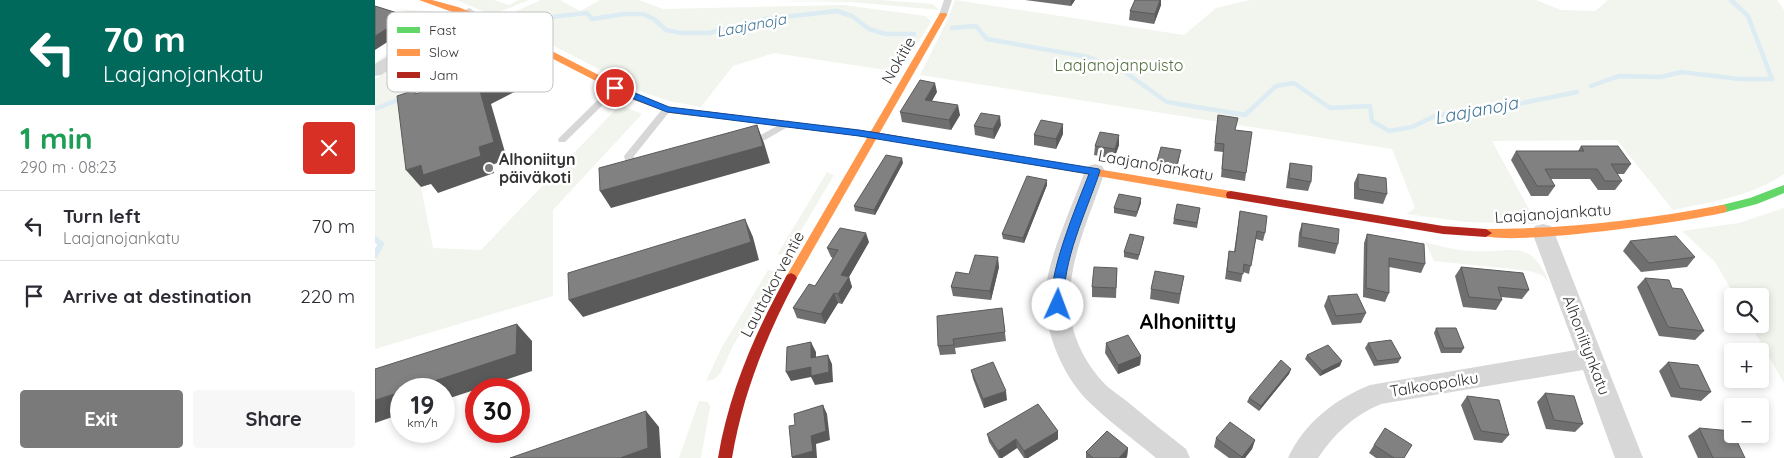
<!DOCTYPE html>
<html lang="en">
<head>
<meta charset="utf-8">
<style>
	body { margin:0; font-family:Quicksand,sans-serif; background:#f7f7f7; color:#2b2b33; height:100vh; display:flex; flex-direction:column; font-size:19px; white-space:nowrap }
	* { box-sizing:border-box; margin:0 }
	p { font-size:16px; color:#7c7c81 }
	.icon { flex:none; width:28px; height:28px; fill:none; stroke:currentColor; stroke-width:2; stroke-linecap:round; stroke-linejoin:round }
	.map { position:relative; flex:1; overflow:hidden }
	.panel { display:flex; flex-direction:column; background:#fff; width:375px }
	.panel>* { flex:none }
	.top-card { background:#00695c; color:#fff; overflow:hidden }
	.controls { position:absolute; left:1349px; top:288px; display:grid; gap:10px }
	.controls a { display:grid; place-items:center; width:45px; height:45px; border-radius:5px; background:#fff; box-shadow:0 2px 8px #0003; font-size:25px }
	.speed { position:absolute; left:15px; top:378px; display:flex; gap:10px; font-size:25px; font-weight:700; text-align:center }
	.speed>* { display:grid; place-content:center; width:65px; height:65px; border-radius:50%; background:#fff; box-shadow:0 2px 8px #0003; line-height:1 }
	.speed small { font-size:12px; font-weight:400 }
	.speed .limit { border:8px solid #d22; background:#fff; color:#111 }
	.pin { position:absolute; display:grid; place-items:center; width:42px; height:42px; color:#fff; margin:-21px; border:2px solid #fff; border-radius:50%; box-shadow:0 1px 5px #0007 }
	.me { position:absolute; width:55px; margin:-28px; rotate:2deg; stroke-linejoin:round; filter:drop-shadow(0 0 4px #0008) }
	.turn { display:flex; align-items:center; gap:18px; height:105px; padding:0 20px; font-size:22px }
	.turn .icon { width:65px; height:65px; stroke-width:2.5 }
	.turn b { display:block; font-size:35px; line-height:42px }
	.round { display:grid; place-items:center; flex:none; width:52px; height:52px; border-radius:5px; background:#f7f7f7 }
	.head { display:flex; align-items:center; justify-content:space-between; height:85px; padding:0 20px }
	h1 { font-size:30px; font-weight:700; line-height:38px; color:#1e9e55 }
	.action { display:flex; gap:10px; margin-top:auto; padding:10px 20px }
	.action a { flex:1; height:58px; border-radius:5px; background:#7a7a7a; color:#fff; font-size:20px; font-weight:700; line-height:58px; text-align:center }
	.action a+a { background:#f7f7f7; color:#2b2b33 }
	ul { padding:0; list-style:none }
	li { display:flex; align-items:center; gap:15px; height:70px; padding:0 20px; border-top:1px solid #e1e1e2 }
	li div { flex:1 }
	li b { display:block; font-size:19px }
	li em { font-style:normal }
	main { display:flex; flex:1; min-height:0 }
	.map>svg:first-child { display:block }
	.green { fill:#f1f5ed }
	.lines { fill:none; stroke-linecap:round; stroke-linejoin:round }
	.stream-far1 { stroke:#ddebf3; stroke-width:4.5 }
	.stream { stroke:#ddebf3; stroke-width:6 }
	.lane { fill:#d7d7d7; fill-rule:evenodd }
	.street { fill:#d7d7d7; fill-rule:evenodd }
	.fast { fill:#63d668; fill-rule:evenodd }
	.slow { fill:#ff974d; fill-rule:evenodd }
	.jam { fill:#b3261e; fill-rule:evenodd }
	.wall { fill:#6f6f6f }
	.shaded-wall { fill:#5a5a5a }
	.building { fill:#818181; stroke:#5a5a5a }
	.route { fill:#1a73e8; stroke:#114b97 }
	.poi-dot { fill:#7a7a7a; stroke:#fff; stroke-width:2 }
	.labels { text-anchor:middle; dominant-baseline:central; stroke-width:5; stroke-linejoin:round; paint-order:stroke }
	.far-water-label { font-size:15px; font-style:italic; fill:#3f7597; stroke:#fff }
	.street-label { font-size:16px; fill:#333; stroke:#fff }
	.park-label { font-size:16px; fill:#56703f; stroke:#fff }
	.poi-label { font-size:16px; font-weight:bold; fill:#333; stroke:#fff; text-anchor:start }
	.water-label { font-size:18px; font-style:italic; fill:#3f7597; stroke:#fff }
	.district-label { font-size:21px; font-weight:bold; fill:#000; stroke:#fff }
	.key { fill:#fff; stroke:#c2c2c2; stroke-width:1 }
	.key-label { font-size:14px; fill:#333 }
</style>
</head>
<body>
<main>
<section class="panel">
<div class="top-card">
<div class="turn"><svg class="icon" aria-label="left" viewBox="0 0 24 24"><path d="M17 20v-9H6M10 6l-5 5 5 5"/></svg><div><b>70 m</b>Laajanojankatu</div></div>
</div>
<div class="head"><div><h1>1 min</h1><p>290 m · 08:23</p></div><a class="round" style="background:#d93025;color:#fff"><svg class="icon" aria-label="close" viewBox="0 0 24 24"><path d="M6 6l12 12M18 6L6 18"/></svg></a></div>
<ul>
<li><svg class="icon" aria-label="left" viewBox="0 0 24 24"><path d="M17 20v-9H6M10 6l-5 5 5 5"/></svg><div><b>Turn left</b><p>Laajanojankatu</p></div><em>70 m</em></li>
<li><svg class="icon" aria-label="arrive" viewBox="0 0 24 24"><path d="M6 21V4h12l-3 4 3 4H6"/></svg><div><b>Arrive at destination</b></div><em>220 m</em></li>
</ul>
<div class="action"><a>Exit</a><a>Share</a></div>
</section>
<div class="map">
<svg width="1409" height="458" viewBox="0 0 1409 458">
	<rect width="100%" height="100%" fill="#fff"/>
	<path class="green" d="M81 0H119L134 5 143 0H154L117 15Z
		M166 0H185L205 11 225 0H264L288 9 468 5 551 16 556 22 524 72 399 53 358 66 326 107 294 101 270 93 125 18Z
		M505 0 558 4 564 10 476 2 393 1Z
		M580 0 809 35 841 8 875 0H1161L1186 10 1220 11 1233 0H1402L1409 10V174C1378 196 1335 202 1298 210L1242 140 1117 141 1162 224 1091 222 1031 214 1039 209V205L1017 149 545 75 573 19Z
		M18 9 55 11 72 17 63 27 0 67V62L57 24 61 19 58 16Z
		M85 31 99 32 142 52 74 88 36 113 46 187 58 248 106 250 245 105 267 114 178 210V296L0 349V255L6 245 0 239V79L61 39Z
		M452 172 459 175 413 253 402 255Z
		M1409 208V383L1375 324H1385V296H1360L1340 262 1307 231 1364 223Z
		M1043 240C1060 245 1078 250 1096 251 1135 254 1156 236 1174 283L1167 275 1155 271 1059 261 1051 244Z
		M393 270 400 271V276L358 346 346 372 340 379 331 381 347 347Z
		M324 401 333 402 335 407 326 458H304Z"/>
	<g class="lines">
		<path class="stream-far1" d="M577 28 601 26 612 39 713 57 750 72 792 102 870 115 901 86 919 83 955 108 995 106 997 121 1014 131 1037 127 1060 116 1132 106 1202 92
			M1216 86 1244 76 1286 77 1306 72 1364 79H1397L1373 16 1356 0
			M37 94 44 91 73 67 145 27 167 18 212 13 217 19 249 14H268L279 19 291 30 306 33H334L391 19 462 11 477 16 494 29 511 34H539
			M0 109 28 98"/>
		<path class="stream" d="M0 239 6 244 0 255"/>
		<path class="lane" d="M569 0H577L572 15 568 17 564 15Z
			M240 85 244 88 243 90 190 142H184L183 140 184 138 237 86Z
			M292 106 296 109 295 111 259 156 262 172 257 175 254 174 249 156 289 107Z
			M413 120 417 123 416 125 390 140 374 144 370 141 371 139 384 136Z"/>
		<path class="street" d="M94 8 102 13 100 16 6 75 0 76V64Z
			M720 164 727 166 730 171C705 245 666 313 728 382 735 390 746 396 754 403 773 419 792 434 811 449L815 458H781C758 439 732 420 711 399 685 372 666 323 671 287 675 253 698 204 710 171L713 166Z
			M1168 224 1176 226 1179 232 1268 458H1240L1208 370 1006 404C979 415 959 434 943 458H913C929 423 960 399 995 385L1201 350 1157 232 1160 226Z"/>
		<path class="fast" d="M1409 185V193L1382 204 1347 213 1342 209 1343 206 1375 198Z"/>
		<path class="slow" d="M44 0H57L83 7 114 19 263 95 294 107 329 111 334 114 329 117 295 113 256 99 108 23Z
			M565 13H571L572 15 420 281H412L410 278 412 275Z
			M575 145 856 191 861 195 856 199 571 150 570 148 571 146Z
			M1347 205 1351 206 1352 209 1351 212C1323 220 1117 250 1105 233L1111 229C1191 229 1269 220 1347 205Z"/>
		<path class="jam" d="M329 111 499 132 575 145 580 148 575 151 499 138 326 116 324 114 326 112Z
			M856 191 1068 226 1111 229 1117 233 1111 237 1068 234 852 198 851 195 852 192Z
			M416 273 420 275 422 278C391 336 368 393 357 458H343C354 392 380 333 412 275Z"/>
	</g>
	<path class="wall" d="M650 0H700L696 6Z
		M760 0H786V5L779 24 754 20 755 11Z
		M562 92 557 101 585 115 576 130 527 122 525 112Z
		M843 115 860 130 871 173 870 181 846 177 848 152 839 151Z
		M626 125 619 139 600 135 599 126Z
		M688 134 681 149 659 145V135Z
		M744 145 739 159 719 155 720 146Z
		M1206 146 1256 164 1249 174H1242L1247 181 1240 190H1223L1215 179H1175L1180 186 1173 196H1156L1136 160 1141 151H1203Z
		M805 155 802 169 781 166 782 161Z
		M528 163 500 215 480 211 479 206Z
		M915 163 936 182 933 191 911 188 913 173Z
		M983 174 1012 194 1008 204 979 199V183Z
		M672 180V185L649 243 628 239 627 234Z
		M766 203 761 217 739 213V208Z
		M825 208 822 228 798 224 799 219Z
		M865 211 890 233 888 241 881 239 874 274 868 272 866 282 850 279 854 251 859 252Z
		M927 223 963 244 960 254 923 247 924 233Z
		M992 234 1050 264 1046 273 1014 267V293L1010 302 988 297 989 243Z
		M769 237 768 242 763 260 749 257V252Z
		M1255 241 1320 257 1312 267 1266 272 1248 251Z
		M494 242 474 277 477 287 467 304 463 303 450 324 422 318 418 308 440 286 458 258 456 257 452 248Z
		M624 267 616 300 578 296 576 287 594 274Z
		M1086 267 1154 290 1147 299 1126 297 1127 300 1121 310 1088 307 1080 276Z
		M742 268 741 298 717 297V287Z
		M809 276 804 304 775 299 776 289Z
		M1270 278 1297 288 1329 331 1320 340 1284 336 1262 287Z
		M953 296 991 313 986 323 957 325 949 306Z
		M627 308 631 341 580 348 581 354 565 355 563 346Z
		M1061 328 1089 348 1086 353H1066L1059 333Z
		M731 343 766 356 765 365 743 374 730 353Z
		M993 343 1026 358 1023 363 999 366 990 348Z
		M932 355 965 366 945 376 930 359Z
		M1293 362 1336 392 1326 401 1296 397 1284 371Z
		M916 369 914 374 884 411 872 402 874 398Z
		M596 370 632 400 609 408 598 379Z
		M1170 393 1208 424 1200 432 1171 429 1162 402Z
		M1092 396 1134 435 1127 443 1099 440 1086 405Z
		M1324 428 1370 458H1323L1313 436Z
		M683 431V439L653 458H649L642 448 627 458H624L614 442 612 434Z
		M841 438 880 440 877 449 870 458H854L839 447Z
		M999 445 1029 458H1001L994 453Z
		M753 448 752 457 751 458H711V452Z"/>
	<path class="shaded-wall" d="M696 0H700L696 6Z
		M785 0H786V5L779 24 780 14Z
		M32 16 39 25 0 50V36Z
		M152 62 163 80 116 104 132 159 117 165 119 173 63 193 56 184 46 187 31 170 104 147V87Z
		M560 83 562 92 551 110 550 100Z
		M583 105 585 115 576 130 574 120Z
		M625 116 626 125 619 139 618 129Z
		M688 124V134L681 149V139Z
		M382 125 389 143 395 163 236 208 225 191Z
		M744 135V145L739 159 740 149Z
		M527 158 528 163 500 215 499 210Z
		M672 180V185L649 243 648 238Z
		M766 198V203L761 217 762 212Z
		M370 219 378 237 384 260 208 317 194 300Z
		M491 233 494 242 474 277 477 287 467 304 463 294 466 275Z
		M623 257 624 267 616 300 615 291Z
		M459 293 463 303 450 324 446 314Z
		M142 324 157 341V371L69 400V389H35Z
		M436 342 441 352V368L436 358Z
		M453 355 457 364 458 382 440 385 436 377 416 381 411 372Z
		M766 356 765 365 743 374V365Z
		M967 361 965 366 945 376 947 371Z
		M916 369 914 374 884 411 886 406Z
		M631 391 632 400 609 408 608 399Z
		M26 392V414L0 423V400Z
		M448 405 452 414 455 440 441 444 442 458H417V457L436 436Z
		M271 411 284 427 286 458H245Z
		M683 431V439L653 458H650L649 451Z
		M641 439 642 448 627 458H625L623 451Z
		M880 440 877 449 870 458H866Z
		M753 448 752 457 751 458H744Z"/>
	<path class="building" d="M760 0H785L780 14 755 11Z
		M0 6 32 16 0 36Z
		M137 54 152 62 104 87 119 142 104 147 106 156 48 175 46 165 31 170 22 96 40 90V94L87 80Z
		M545 80 560 83 550 100 583 105 574 120 525 112Z
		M606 113 625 116 618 129 599 126Z
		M843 115 863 118 860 130 877 132 871 173 847 169 849 144 840 143Z
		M666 120 688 124 681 139 659 135Z
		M382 125 388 146 225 191 224 168Z
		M725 132 744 135 740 149 720 146Z
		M1206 146H1243L1256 164H1236L1247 181H1230L1222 169H1170L1180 186H1162L1141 151H1209Z
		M786 147 806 150 802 164 782 161Z
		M511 155 527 158 499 210 479 206Z
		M915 163 937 166 936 182 914 178Z
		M983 174 1011 178 1012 194 983 189Z
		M652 176 672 180 648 238 627 234Z
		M744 194 766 198 762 212 739 208Z
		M802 204 825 208 822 223 799 219Z
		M865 211 892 216 890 233 882 231 876 266 869 264 868 274 852 271 854 251 860 252Z
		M370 219 376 242 194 300 193 273Z
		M927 223 964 229 963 244 926 237Z
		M465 228 491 233 466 275 474 277 463 294 459 293 446 314 418 308 434 284 440 286 463 250 452 248Z
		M755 234 769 237 764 255 749 252Z
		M992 234 1049 244 1050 264 1014 258V293L991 288Z
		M1301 236 1320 257 1274 263 1255 241Z
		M600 255 623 257 615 291 576 287 581 272 594 274Z
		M719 267 742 268 741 288 717 287Z
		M1086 267 1148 273 1154 290 1123 287 1127 300 1094 297Z
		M780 271 809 276 805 294 776 289Z
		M1270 278 1294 280 1297 288 1307 289 1329 331 1293 327Z
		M982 294 991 313 961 316 953 296Z
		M627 308 630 332 578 339 579 345 563 346 562 316Z
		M142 324 141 354 35 389H26V392L0 400V369Z
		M1061 328H1081L1089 348H1069Z
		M753 335 766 356 743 365 731 343Z
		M1016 340 1026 358 1002 361 993 343Z
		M436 342V358L453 355 454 372 436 376V367L411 372 412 347Z
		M953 345 967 361 947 371 932 355Z
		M906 360 916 369 886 406 874 398Z
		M618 362 631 391 608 399 596 370Z
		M1293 362 1323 365 1336 392 1305 388Z
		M1170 393 1199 396 1208 424 1179 420Z
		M1092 396 1124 400 1134 435 1106 431Z
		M663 404 683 431 649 451 641 439 623 451 612 434Z
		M448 405 451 431 436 436 438 451 417 457 414 426 420 425 419 414Z
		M271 411 273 448 245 458H135Z
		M855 422 880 440 867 457 841 438Z
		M1010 428 1037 445 1029 458H1019L999 445Z
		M1324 428 1357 431 1370 458H1338Z
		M732 431 753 448 744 458H718L711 452Z"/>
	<path class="route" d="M236 86H243L294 107 484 130 724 169 725 171C711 213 687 260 689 305L683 310 679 309C667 286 704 200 714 174L484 136 292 112 236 90Z"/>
	<circle class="poi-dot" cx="114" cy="168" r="5"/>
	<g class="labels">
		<g class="far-water-label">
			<text transform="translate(376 25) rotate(-11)">Laajanoja</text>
		</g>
		<g class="street-label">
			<text transform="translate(523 60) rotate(-60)">Nokitie</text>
			<text transform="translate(781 165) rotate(10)">Laajanojankatu</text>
			<text transform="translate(1178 213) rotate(-4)">Laajanojankatu</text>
			<text transform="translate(397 284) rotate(-62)">Lauttakorventie</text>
			<text transform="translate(1212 345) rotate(69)">Alhoniitynkatu</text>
			<text transform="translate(1059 384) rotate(-9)">Talkoopolku</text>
		</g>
		<g class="park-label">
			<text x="744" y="65">Laajanojanpuisto</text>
		</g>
		<g class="poi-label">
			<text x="124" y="159">Alhoniityn<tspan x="124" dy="18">päiväkoti</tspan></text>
		</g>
		<g class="water-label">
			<text transform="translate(1101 110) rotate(-11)">Laajanoja</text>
		</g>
		<g class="district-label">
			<text x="813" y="321">Alhoniitty</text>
		</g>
	</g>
	<rect x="12" y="12" width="166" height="80" rx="8" class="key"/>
	<rect x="22" y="27" width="23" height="6" fill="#63d668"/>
	<rect x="22" y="49" width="23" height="7" fill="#ff974d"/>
	<rect x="22" y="72" width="23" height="6" fill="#b3261e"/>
	<g class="key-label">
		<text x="54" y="35">Fast</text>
		<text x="54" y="57">Slow</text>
		<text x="54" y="80">Jam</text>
	</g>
</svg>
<div class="controls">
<a><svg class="icon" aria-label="search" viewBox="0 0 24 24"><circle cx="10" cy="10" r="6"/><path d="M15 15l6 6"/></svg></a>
<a>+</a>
<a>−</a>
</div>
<div class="speed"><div>19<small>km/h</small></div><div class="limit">30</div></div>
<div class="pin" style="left:240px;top:88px;background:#d93025"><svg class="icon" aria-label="arrive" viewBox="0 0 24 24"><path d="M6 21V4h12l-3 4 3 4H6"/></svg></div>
<svg class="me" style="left:683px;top:305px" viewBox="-20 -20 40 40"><circle r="19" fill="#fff"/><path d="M0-13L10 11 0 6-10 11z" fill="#1a73e8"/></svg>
</div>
</main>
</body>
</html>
